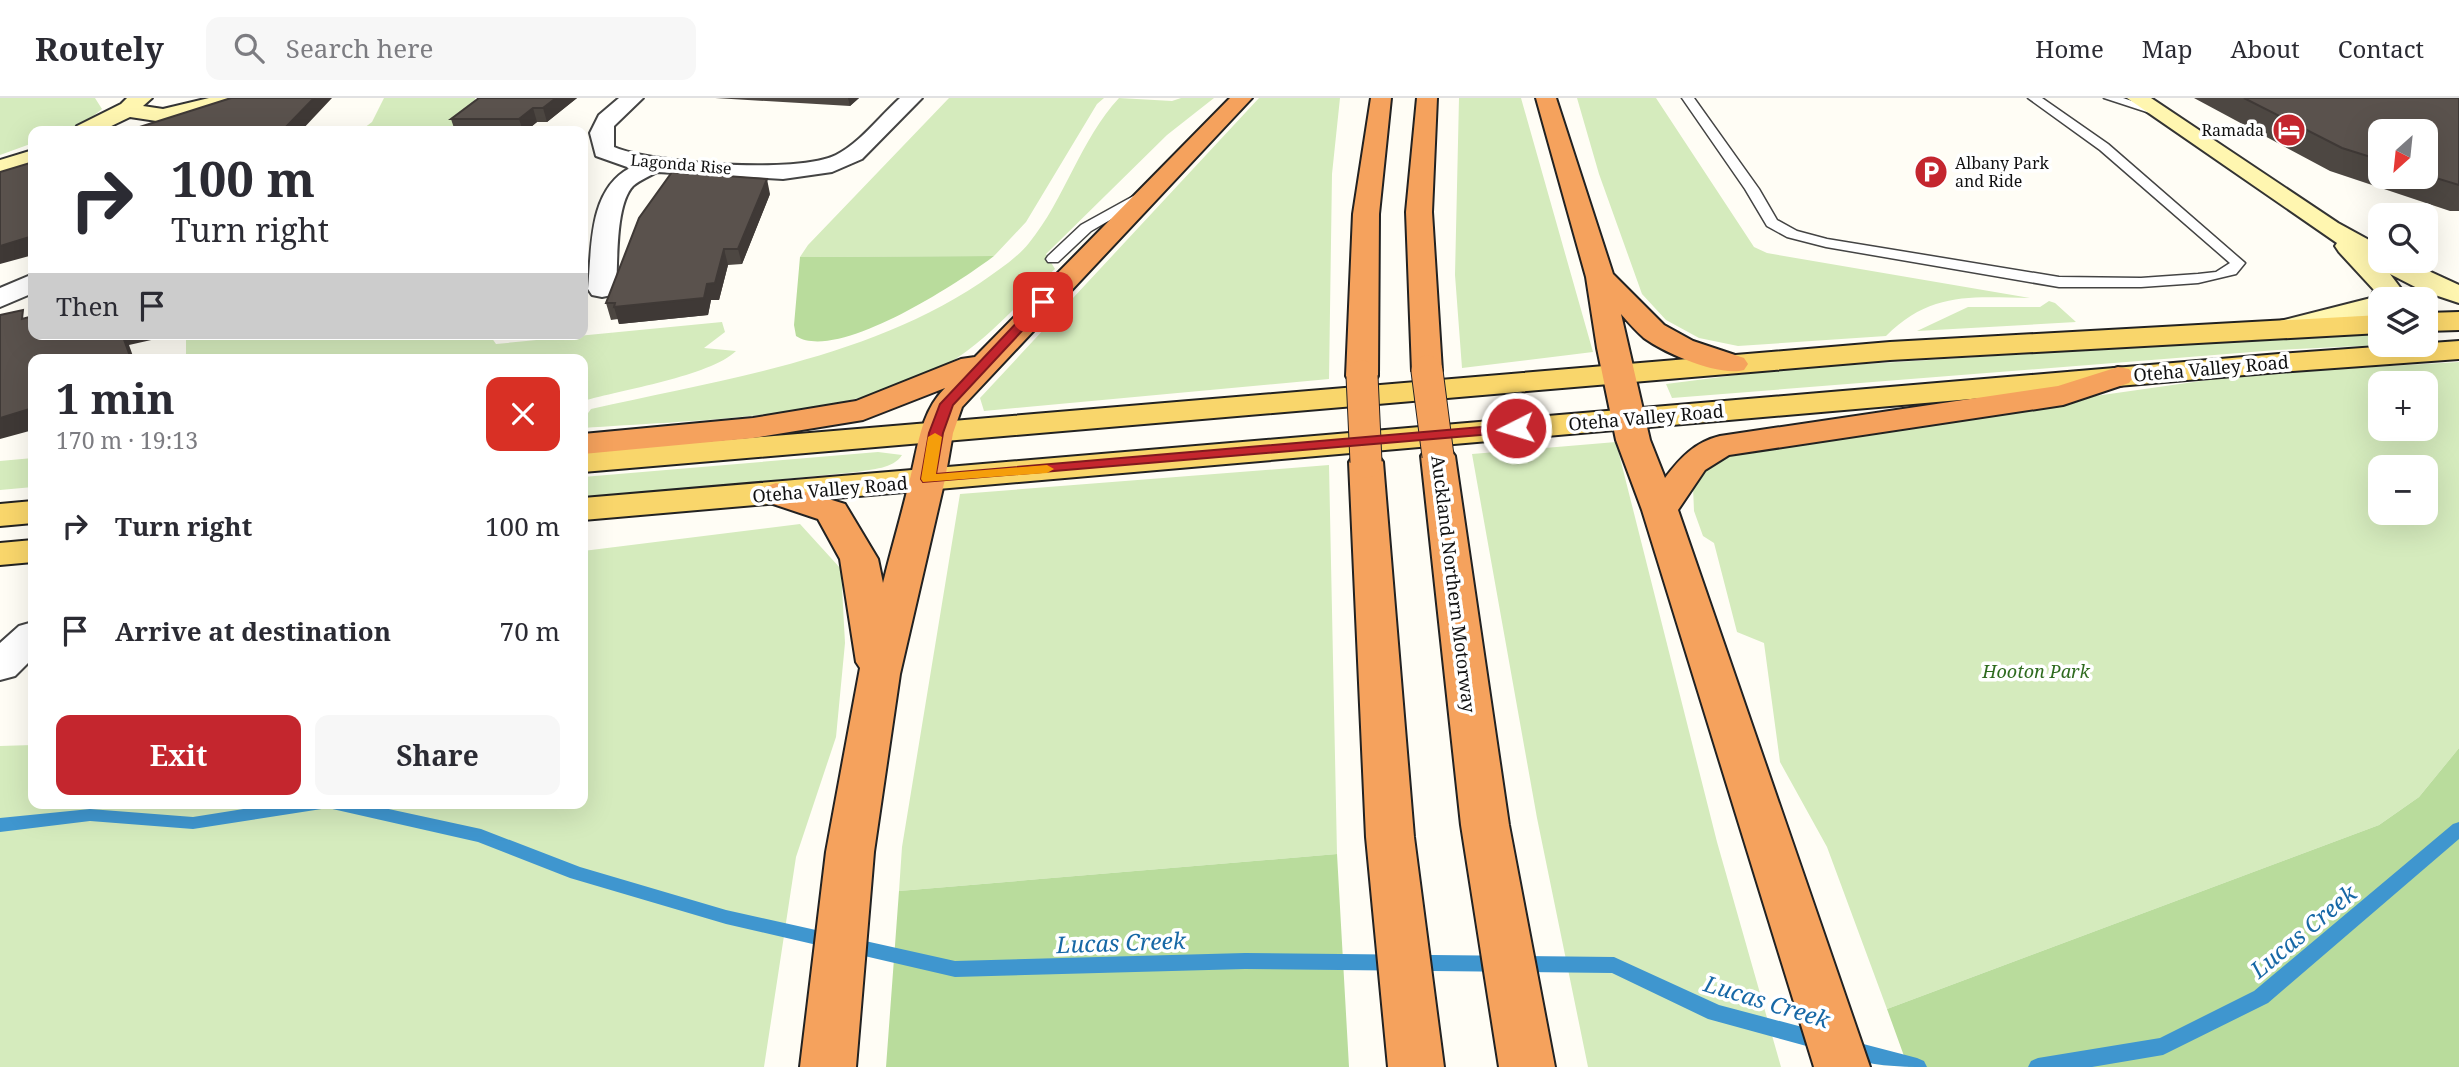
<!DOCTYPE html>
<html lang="en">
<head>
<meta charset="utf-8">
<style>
	body { margin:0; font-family:"Noto Serif",serif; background:#f7f7f7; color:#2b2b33; height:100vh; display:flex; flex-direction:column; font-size:26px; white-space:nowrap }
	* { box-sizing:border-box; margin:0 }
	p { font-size:23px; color:#7c7c81 }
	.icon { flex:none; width:38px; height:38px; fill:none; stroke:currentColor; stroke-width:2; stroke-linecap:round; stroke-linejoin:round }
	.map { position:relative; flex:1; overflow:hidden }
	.sheet { position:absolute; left:28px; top:256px; width:560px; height:455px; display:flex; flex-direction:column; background:#fff; border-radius:14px; box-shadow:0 7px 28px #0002 }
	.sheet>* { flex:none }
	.guide { position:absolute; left:28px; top:28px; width:560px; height:214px; border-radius:14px; box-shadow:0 7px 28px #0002; background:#fff; color:#2b2b33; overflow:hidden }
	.needle { width:46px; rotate:207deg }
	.tools { position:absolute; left:2368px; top:21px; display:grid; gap:14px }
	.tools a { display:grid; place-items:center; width:70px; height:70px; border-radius:14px; background:#fff; box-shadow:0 7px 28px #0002; font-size:35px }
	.pin { position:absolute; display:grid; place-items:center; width:60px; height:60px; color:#fff; margin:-30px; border-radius:14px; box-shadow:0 4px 10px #0006 }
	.me { position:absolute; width:77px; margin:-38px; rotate:265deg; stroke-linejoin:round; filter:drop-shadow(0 0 5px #0008) }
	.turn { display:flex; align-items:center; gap:24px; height:147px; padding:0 28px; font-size:32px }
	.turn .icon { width:91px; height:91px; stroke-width:2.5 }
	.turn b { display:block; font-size:49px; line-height:60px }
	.then { display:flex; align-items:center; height:66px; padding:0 28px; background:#0003; gap:14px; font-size:26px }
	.round { display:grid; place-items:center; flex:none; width:74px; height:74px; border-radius:14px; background:#f7f7f7 }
	.headline { display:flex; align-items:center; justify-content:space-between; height:119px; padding:0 28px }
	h1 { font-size:42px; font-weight:700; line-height:52px }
	.cta { display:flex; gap:14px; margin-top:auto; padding:14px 28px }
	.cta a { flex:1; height:80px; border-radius:14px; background:#c4262e; color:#fff; font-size:28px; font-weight:700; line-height:80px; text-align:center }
	.cta a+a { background:#f7f7f7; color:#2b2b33 }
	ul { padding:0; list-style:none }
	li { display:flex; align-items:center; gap:21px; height:105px; padding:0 28px }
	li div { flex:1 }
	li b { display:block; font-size:26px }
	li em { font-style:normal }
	header { display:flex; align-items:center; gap:42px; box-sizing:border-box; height:98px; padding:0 35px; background:#fff; border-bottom:2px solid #e1e1e2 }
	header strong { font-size:33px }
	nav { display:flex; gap:38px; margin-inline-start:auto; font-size:24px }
	.search { width:490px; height:63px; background:#f7f7f7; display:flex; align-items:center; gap:18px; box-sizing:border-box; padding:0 24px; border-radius:14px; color:#7c7c81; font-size:26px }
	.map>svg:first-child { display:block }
	.green { fill:#d5ebbd; fill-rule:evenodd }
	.forest { fill:#b9dc9c }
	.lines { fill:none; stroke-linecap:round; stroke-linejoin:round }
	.stream { fill:#3f96cf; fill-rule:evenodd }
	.lane-casing { stroke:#444; stroke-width:3 }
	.street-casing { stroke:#444; stroke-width:4 }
	.secondary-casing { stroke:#333; stroke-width:4 }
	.primary-casing { stroke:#222; stroke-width:4 }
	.highway-casing { stroke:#222; stroke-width:4 }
	.lane { fill:#fff; fill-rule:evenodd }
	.street { fill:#fff; fill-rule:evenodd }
	.secondary { fill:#fff6b0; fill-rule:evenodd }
	.primary { fill:#f9d66b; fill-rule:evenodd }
	.highway { fill:#f5a25d; fill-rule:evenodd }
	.highway-bridge-casing { stroke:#222; stroke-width:33; stroke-linecap:butt }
	.highway-bridge { stroke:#f5a25d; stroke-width:31 }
	.wall { fill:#4d4742; fill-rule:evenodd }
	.shaded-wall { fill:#3f3936 }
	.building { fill:#5a524d; stroke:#3f3936; stroke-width:2 }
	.route { fill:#c4262e; stroke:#7f191e; stroke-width:2 }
	.slow { fill:#f59e0b }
	.labels { text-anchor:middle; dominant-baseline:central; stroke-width:7; stroke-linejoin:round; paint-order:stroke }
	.far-poi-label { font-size:16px; fill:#111; stroke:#fff; text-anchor:end }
	.far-street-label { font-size:16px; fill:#111; stroke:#fff }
	.street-label { font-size:18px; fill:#111; stroke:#fff }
	.park-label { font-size:18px; font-style:italic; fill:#2f6b1f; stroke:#fff }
	.near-water-label { font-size:23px; font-style:italic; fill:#1768a6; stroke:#fff }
</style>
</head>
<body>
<header>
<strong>Routely</strong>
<div class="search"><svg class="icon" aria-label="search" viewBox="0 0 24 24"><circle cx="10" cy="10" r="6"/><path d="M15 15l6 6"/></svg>Search here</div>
<nav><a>Home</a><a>Map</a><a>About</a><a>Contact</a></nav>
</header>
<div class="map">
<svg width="2459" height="969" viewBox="0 0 2459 969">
	<rect width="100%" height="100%" fill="#fffdf5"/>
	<path class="green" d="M0 0H95L102 11C76 33 66 33 33 33V45L0 57Z
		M384 0H475V1L472 14 447 33H360L372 24Z
		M949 0H1104L1097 6 1026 124 994 158 800 159 808 147Z
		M1119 0 1172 3 1181 0H1214L1167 37 1046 156 1055 171C1021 202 988 242 948 266 855 321 690 322 583 330V322L591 311C723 281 866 261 980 185 997 173 1016 161 1029 145 1065 101 1080 42 1119 0Z
		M1259 0H1340L1332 76 1329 281 984 313 980 300Z
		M1459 0H1521L1593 254 1462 270 1455 177Z
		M1577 0H1656L1754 149 1767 155 2030 200C1972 199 1931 193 1886 238L1738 248 1699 240 1666 222 1642 196 1599 76Z
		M2049 203 2055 205 2076 224 1917 233 1968 209H2040Z
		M722 224 725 234 704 250 736 253C710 278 621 292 583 303V261H186V236H489L496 246Z
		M2380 234 2381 247 2277 252 1672 300 1666 286 1784 271Z
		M2459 264V650L2419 699 2379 727 1887 911 1827 749 1780 664 1764 545 1737 534 1714 445 1703 438 1694 413 1693 389 1705 370 1718 359 1793 341 2250 276ZM2380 285H2426V331H2380ZM2380 369H2426V415H2380Z
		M1616 344 1717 744 1781 969H1588L1537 720 1472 356Z
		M878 354 902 357C893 371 872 371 857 374L583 401V379Z
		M33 360V389L0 392V363Z
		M1329 367 1337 756 899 793 902 749 960 396Z
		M800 426 841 471 845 545 836 639 796 759 764 969H0V648L33 647V705H583V453Z"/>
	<path class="forest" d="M994 158C960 184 837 265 796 238L794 227 800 159Z
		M2459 650V969H1908L1887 911 2379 727 2419 699Z
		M1337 756 1349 969H886L899 793Z"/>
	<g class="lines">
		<path class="stream" d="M281 705H361L481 731 580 769 726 812 955 863 1245 855 1614 859 1719 907 1821 934 1828 937 1831 943 1828 949 1821 952 1708 921 1612 875 1245 871 955 879 726 826 570 780 478 744 328 710 193 731 90 723 0 734V720L90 711 193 719Z
			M2459 724V741L2268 905 2163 957 2092 969H2028L2031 963 2038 960 2160 940 2254 893 2453 726Z
			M1848 942 1917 960 1924 963 1927 969C1897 969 1870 968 1841 957L1838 951 1841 945Z"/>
		<defs>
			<path id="lane" d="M1682 0H1694L1759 91 1777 122 1797 133 1827 141 2059 179 2141 180 2198 176 2216 174 2230 165 2100 52 2028 0H2042L2108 46 2245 165 2236 176 2198 185 2141 189H2059L1826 149 1787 139 1767 128 1745 91Z
				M2104 0H2123L2165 14 2159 18Z
				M1148 90 1155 94 1153 97 1091 133 1058 164H1048L1046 161 1048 158 1081 127Z"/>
			<path id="street" d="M619 0H643L614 28V49C654 66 798 76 836 57 860 45 880 18 900 0H922L862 61 832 74 783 81 657 74C650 78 640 82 633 88 615 107 618 165 616 191L612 197 602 199 592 197 588 191C592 150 588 92 630 70L596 58 590 35 599 17Z
				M33 176V195L0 209V190Z
				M33 524V560L15 578 0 582V545L19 528Z"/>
			<path id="secondary" d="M127 0H152L143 8 163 11 209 0H235L223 9 191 19 163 24 130 19 101 33H74L77 28 121 6Z
				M2127 0H2151L2338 125 2380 148V163H2407L2459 187V205L2423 193 2390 176 2402 192 2399 201H2380V215L2290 238 2280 235 2275 229 2280 223 2371 200 2374 192 2339 154 2335 148 2337 145Z
				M33 52V66L0 76V62Z"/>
			<path id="primary" d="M2459 214V232L2426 233V215Z
				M2380 217V235L1890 262 583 374V354L1890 244Z
				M2459 243V261L2279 274 583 422V400L2279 256Z
				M33 403V425L0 428V406Z
				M33 442V464L0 467V445Z"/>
			<path id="highway" d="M1230 0H1252L962 309 953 335 945 381 900 576 874 754 856 969H800L826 754 860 570 856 564 840 461 818 421 764 403 758 396 764 389 776 385 845 406 878 461 883 485C891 452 901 419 909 385 918 352 919 316 945 290L863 322 753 340 583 356V336L753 320 856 303 961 261 975 259Z
				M1371 0H1391L1379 116 1378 278 1373 285 1362 287 1351 285 1346 278 1353 116Z
				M1417 0H1437L1432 114 1442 273 1438 280 1427 282 1416 280 1412 273 1406 114Z
				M1536 0H1556L1613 176 1664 227 1693 243 1744 260 1748 266 1744 272C1719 279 1665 255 1644 240 1636 233 1628 224 1621 216L1650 342 1665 380C1680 360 1695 344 1720 338L2058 288 2118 269 2129 271 2134 278 2129 285 2063 307 1729 357 1705 372 1678 412 1870 969H1814L1642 412 1616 342 1597 250 1586 179Z
				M1438 348 1450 351 1455 358 1509 727 1555 969H1499L1461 727 1421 358 1426 351Z
				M1366 354 1378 357 1383 364 1414 739 1444 969H1388L1366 739 1349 364 1354 357Z"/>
		</defs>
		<use href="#lane" class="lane-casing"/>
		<use href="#street" class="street-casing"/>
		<use href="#secondary" class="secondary-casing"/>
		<use href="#primary" class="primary-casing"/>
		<use href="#highway" class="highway-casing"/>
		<use href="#lane" class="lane"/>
		<use href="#street" class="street"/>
		<use href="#secondary" class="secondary"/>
		<use href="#primary" class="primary"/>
		<use href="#highway" class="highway"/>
		<defs>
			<path id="highway-bridge" d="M1427 273 1438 358
				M1362 278 1366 364"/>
		</defs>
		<use href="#highway-bridge" class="highway-bridge-casing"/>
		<use href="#highway-bridge" class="highway-bridge"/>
	</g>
	<path class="wall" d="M479 0H577L547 24H537L526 33H455L451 21Z
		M715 0H859L850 8Z
		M2194 0H2459V113H2450L2330 73ZM2380 33H2426V79H2380Z
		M770 96 742 166 728 167 719 202H711L708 217 619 226 618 221 611 222 606 205Z"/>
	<path class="shaded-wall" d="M314 0H332L301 33H282Z
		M556 0H577L547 24 543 10Z
		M848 0H859L850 8Z
		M533 10 537 24 526 33H523L519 21Z
		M767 81 770 96 742 166 738 151Z
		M33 138V157L0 166V148Z
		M724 151 728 167 719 202H711L708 217 619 226 614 209 707 186Z
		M122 236H168L169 238 129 247 134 261H131Z
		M33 310V332L0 341V320Z"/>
	<path class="building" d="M231 0H314L282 33H127Z
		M479 0H556L543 10H533L519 21H451Z
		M2244 0H2459V87L2426 77V33H2380V62L2342 50Z
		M33 64V138L0 148V74Z
		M672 74 767 81 738 151H724L715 185 707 186 704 200 614 209 615 205H606L639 120Z
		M23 212 22 221 33 218V236H122L131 261H33V310L0 320V217Z"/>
	<path class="route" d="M1043 200 1049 204 1047 206 953 307 943 335 936 376 1516 326 1523 330 1516 334 923 384 921 381 929 335 940 306 1039 201Z"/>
	<path class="slow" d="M935 335 942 339 936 376 1047 367 1054 371 1047 375 923 384 921 381 928 339Z"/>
	<defs>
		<symbol id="hotel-disc" viewBox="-11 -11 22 22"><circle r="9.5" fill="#c4262e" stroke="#fff"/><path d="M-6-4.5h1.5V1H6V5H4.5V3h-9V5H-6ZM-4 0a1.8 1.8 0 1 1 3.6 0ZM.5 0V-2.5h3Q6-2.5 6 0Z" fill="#fff"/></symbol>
		<symbol id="parking-disc" viewBox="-11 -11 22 22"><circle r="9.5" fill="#c4262e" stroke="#fff"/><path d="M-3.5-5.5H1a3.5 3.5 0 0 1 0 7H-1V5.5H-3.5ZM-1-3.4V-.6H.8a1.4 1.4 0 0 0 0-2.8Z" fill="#fff"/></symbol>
	</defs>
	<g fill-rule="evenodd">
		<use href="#hotel-disc" x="2270" y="13" width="38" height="38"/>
		<use href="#parking-disc" x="1912" y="55" width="38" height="38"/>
	</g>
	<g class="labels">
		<g class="far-poi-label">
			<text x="2264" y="32">Ramada</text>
			<text x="1955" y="65" text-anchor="start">Albany Park<tspan x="1955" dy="18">and Ride</tspan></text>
		</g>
		<g class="far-street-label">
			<text transform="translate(681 66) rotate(5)">Lagonda Rise</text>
		</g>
		<g class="street-label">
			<text transform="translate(2211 270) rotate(-5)">Oteha Valley Road</text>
			<text transform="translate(1646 319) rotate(-5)">Oteha Valley Road</text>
			<text transform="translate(830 391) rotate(-5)">Oteha Valley Road</text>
			<text transform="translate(1454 486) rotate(83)">Auckland Northern Motorway</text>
		</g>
		<g class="park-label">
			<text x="2036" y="573">Hooton Park</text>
		</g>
		<g class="near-water-label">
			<text transform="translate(2303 833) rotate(-40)">Lucas Creek</text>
			<text transform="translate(1121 844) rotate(-2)">Lucas Creek</text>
			<text transform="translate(1767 903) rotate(17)">Lucas Creek</text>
		</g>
	</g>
</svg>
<div class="tools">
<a><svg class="needle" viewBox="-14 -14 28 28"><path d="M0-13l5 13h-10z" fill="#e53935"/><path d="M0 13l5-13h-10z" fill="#7c7c81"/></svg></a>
<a><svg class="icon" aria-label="search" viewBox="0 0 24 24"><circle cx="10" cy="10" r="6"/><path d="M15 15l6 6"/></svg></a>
<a><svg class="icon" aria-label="layers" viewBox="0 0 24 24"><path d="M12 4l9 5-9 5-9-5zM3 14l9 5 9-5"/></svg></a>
<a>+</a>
<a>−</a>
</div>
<div class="pin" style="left:1043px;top:204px;background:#d93025"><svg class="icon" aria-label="arrive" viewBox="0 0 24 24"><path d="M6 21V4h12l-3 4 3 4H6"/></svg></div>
<svg class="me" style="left:1516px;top:330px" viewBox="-20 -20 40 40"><circle r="17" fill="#c4262e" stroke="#fff" stroke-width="3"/><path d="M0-11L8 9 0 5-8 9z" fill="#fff"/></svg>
<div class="guide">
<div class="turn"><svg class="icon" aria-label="right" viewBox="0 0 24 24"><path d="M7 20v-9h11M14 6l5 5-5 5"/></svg><div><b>100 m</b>Turn right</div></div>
<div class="then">Then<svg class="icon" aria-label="arrive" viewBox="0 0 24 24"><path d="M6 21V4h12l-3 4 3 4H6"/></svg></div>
</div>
<section class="sheet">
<div class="headline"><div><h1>1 min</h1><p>170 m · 19:13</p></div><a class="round" style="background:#d93025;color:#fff"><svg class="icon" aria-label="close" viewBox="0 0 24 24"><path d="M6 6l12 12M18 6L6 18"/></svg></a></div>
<ul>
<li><svg class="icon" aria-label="right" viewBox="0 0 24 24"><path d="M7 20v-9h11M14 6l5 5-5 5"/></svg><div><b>Turn right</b></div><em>100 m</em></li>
<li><svg class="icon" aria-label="arrive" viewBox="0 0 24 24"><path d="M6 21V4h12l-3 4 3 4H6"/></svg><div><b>Arrive at destination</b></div><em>70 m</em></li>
</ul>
<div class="cta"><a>Exit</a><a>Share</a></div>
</section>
</div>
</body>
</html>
